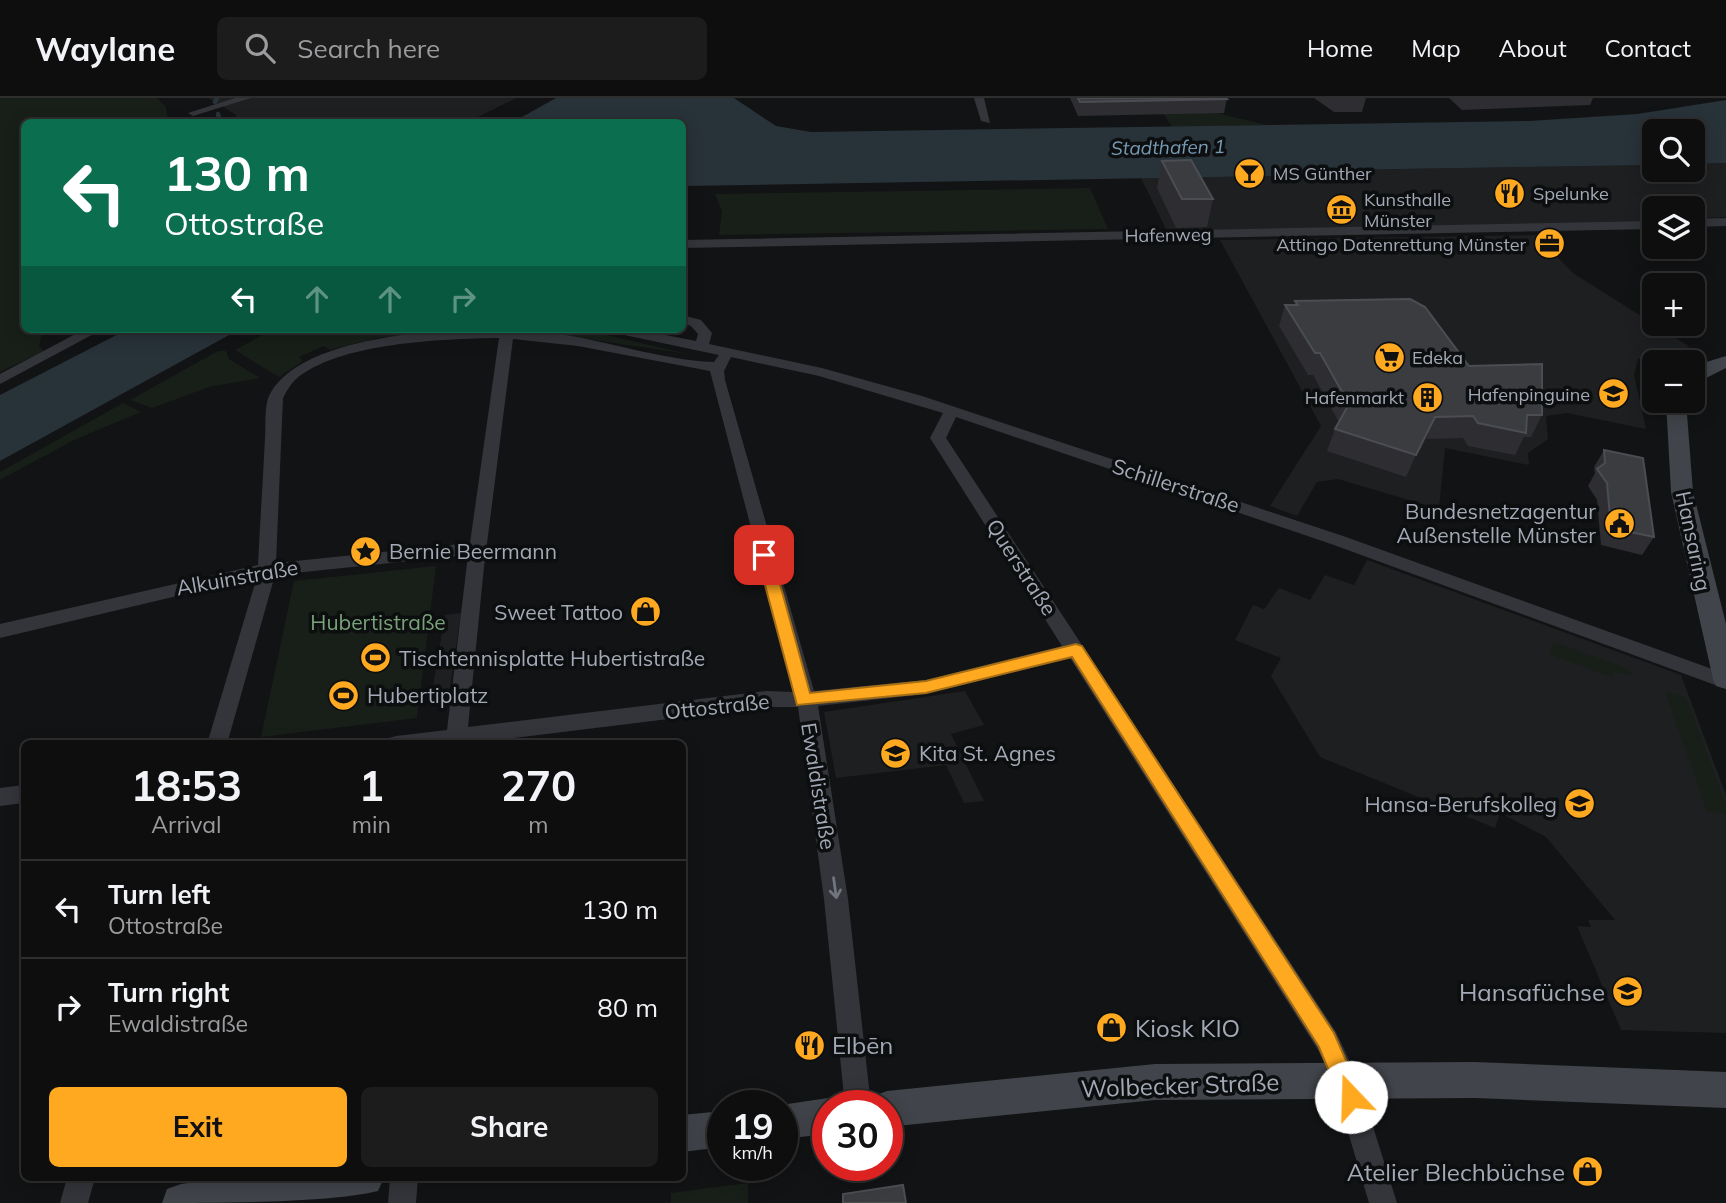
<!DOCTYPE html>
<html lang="en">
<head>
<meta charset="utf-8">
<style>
	body { margin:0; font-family:Mulish,sans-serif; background:#1c1c1d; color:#f1f3f6; height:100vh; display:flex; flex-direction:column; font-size:26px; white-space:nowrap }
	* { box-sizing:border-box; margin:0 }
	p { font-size:23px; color:#9b9c9e }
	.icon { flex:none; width:38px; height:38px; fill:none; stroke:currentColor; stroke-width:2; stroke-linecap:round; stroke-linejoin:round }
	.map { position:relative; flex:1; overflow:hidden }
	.panel { position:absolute; left:21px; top:642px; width:665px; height:441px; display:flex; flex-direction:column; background:#0e0e0f; border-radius:10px; box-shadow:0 4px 18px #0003,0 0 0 2px #2e2e2f }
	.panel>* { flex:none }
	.hud { position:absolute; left:21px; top:21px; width:665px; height:214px; border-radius:10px; box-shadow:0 4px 18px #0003,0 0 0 2px #2e2e2f; background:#0b6e4f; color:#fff; overflow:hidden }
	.controls { position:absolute; left:1642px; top:21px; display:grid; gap:14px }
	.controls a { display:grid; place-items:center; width:63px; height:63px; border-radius:10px; background:#0e0e0f; box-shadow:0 4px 18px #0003,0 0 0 2px #2e2e2f; font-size:35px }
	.speed { position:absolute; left:707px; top:992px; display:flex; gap:14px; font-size:35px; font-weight:700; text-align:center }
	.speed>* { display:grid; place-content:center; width:91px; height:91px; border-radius:50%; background:#0e0e0f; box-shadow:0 4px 18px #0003,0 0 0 2px #2e2e2f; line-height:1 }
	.speed small { font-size:18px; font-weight:400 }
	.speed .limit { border:10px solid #d22; background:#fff; color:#111 }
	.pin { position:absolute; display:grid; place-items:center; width:60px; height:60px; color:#fff; margin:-30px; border-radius:14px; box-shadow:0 4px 10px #0006 }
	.me { position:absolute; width:77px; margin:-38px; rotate:339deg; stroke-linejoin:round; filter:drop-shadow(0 0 5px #0008) }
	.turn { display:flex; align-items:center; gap:24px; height:147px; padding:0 28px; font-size:32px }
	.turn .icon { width:91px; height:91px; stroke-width:2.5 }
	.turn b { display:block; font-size:49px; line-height:60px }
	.lanes { display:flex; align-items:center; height:66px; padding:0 28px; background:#0003; justify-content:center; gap:35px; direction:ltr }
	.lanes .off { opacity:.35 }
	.eta { display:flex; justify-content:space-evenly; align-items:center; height:119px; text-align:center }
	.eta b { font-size:42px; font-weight:700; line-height:49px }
	.primary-button { display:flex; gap:14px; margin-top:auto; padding:14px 28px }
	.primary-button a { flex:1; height:80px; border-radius:10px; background:#ffa920; color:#111; font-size:28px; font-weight:700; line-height:80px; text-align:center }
	.primary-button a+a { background:#1c1c1d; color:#f1f3f6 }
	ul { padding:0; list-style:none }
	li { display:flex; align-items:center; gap:21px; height:98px; padding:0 28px; border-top:2px solid #2e2e2f }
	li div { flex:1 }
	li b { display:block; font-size:26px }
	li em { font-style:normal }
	header { display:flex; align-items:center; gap:42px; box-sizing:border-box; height:98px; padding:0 35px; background:#0e0e0f; border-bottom:2px solid #2e2e2f }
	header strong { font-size:33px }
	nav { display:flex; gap:38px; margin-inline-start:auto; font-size:24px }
	.search { width:490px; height:63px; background:#1c1c1d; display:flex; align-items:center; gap:18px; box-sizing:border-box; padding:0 24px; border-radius:10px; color:#9b9c9e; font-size:26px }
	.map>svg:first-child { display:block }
	.built { fill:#1e1f21 }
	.green { fill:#181f19 }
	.water { fill:#283239 }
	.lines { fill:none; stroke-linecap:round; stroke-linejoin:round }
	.stream { stroke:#283239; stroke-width:4.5 }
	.minor { fill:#33353a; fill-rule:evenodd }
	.secondary { fill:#41444a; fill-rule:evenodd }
	.wall { fill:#2e2e32 }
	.shaded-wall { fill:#1d1e20 }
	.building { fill:#3a3c40; stroke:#4b4d53; stroke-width:2 }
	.oneway { stroke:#71757e }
	.route { fill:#ffa920; stroke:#a66e15; stroke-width:2 }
	.labels { text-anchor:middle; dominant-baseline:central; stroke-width:7; stroke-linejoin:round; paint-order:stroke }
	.far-poi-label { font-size:18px; fill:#a3aab6; stroke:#0d0e0f; text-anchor:start }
	.far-street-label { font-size:18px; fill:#a3aab6; stroke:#0d0e0f }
	.far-water-label { font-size:19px; font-style:italic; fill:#779ab4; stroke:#0d0e0f }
	.street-label { font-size:21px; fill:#a3aab6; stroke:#0d0e0f }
	.poi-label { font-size:21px; fill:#a3aab6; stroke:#0d0e0f; text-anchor:start }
	.park-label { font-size:21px; fill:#78a379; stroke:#0d0e0f }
	.near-poi-label { font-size:24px; fill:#a3aab6; stroke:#0d0e0f; text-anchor:end }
	.near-street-label { font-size:24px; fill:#a3aab6; stroke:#0d0e0f }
</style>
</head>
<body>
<header>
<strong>Waylane</strong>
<div class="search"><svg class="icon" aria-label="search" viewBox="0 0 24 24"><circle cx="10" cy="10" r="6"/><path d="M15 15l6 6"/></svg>Search here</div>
<nav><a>Home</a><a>Map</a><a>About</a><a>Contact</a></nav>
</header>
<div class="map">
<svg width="1726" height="1105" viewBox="0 0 1726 1105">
	<rect width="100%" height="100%" fill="#121314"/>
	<path class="built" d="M208 0H516L468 24H238L236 17Z
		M1726 65V119L1692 121V110H1654V123L1622 125 1167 133 1141 80 1276 78 1273 73H1281L1592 68 1654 67V72H1692V66Z
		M1536 137 1573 175 1690 249 1638 261 1634 277 1646 331 1567 315 1546 318 1548 341 1528 355 1529 367 1445 350 1439 411 1338 381 1317 384 1297 418 1270 408 1321 328 1220 142Z
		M1367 462 1681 577 1726 697V935L1621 932 1577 828 1591 829 1588 822H1615L1546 739 1500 715 1495 730 1320 659 1271 578 1281 560 1235 542 1253 507 1264 511 1279 490 1310 502 1325 477 1354 487Z
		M461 515 448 604 430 606 445 517Z
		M965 593 984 627 951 636 984 703 964 705 946 667 836 680 824 614Z"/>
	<path class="green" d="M0 0H157L166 9 168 24H24V231H43L39 248 44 253 0 274Z
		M1154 0 1267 27 1172 29Z
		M1090 90 1108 131 719 137 722 113 715 96Z
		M273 231H449L447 234 377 240 330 252 324 248 299 259 303 263 279 279 235 252Z
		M519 231H581L688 256Z
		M218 253H226L229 261 260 280 209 289 152 310 130 302Z
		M123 305 141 314 74 342 0 382V374Z
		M436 468 417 620 261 639 294 483Z
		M1556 545 1627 570 1633 577 1613 574V580L1549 556 1552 546Z
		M1665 593 1685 599 1688 604 1726 707V716L1707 713Z
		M748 1085V1105H671V1095Z"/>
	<path class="water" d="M556 0H734L776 28 811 34 1529 23 1637 16 1726 2V65L1692 66V33H1654V67L1274 73 1277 78 683 88 682 24H513Z
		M128 231H240L0 363V297Z"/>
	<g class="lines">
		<path class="stream" d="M215 4 217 0
			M218 16 220 24"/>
		<path class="minor" d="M235 0H251L193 18 188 15Z
			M974 0H984L990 25 981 23Z
			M1726 120V128L1692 129V121Z
			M1654 123V131L682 150V142Z
			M682 217 701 222 712 235 709 246 822 270 922 298 1346 439 1726 576V591L1334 447 956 319 946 340 1336 934 1358 981 1397 1105H1369L1333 983 1318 952 1070 560 926 596 818 608 848 801 871 1008H845L824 801 798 609H767L466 646H386L389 640 396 638 447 632 468 457 275 477 227 646H207L257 479 0 540V526L258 467C260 425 263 382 265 340 266 327 264 309 269 298 303 229 486 227 552 235 606 242 660 262 714 264L719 257 615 235 608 231H635L696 243 698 236 691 228 682 225ZM499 240 470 445 276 465 283 300C286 294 290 287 295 282 338 244 444 241 499 240ZM513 241 578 248 710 273 794 594 767 593 468 629 484 469ZM731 259 819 278 943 315 930 340 1062 548 926 582 814 593 725 282 724 273Z
			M85 231H103L0 286V276Z
			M24 687V705L0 708V690Z
			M67 1080H95L88 1105H60Z
			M390 1080H418L416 1105H388Z"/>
		<path class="secondary" d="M1726 258V270L1692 287V272L1703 265Z
			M1666 303H1686L1693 394 1726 526V591L1716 588 1713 581 1671 394Z
			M1475 964 1726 974V1010L1475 1000 1155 1002 887 1029V1008H870L874 998 887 993 1155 966Z
			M828 1000 842 1008H828V1036L782 1041V1008H774Z
			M723 1013V1049L682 1054V1017Z
			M226 1080H384L378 1093C327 1105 220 1105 162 1105L167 1091 181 1086Z"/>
	</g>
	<path class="wall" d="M1070 0H1226L1227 1 1224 15 1078 18Z
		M1314 0H1366L1362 14H1334Z
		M1449 0H1593L1590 7 1462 12Z
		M1162 63 1213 101 1207 129 1176 130 1157 90Z
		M1295 203 1469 268 1542 317 1531 339H1524L1515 357 1468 348 1463 340 1426 341 1406 379 1327 353 1335 331 1339 324 1313 277H1308L1279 228 1285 207H1294Z
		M1604 352 1654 439 1642 457 1601 447 1597 402 1588 388 1595 375 1594 369Z"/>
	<path class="shaded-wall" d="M1435 319 1426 341 1406 379 1416 357Z"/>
	<path class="building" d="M1078 0H1226L1227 1 1080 4Z
		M1191 62 1213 101H1182L1162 63Z
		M1410 201 1425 209 1469 268 1542 266V317H1527L1526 335 1478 325 1473 318 1435 319 1416 357 1335 331 1349 306 1320 255H1315L1285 207H1298L1295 203Z
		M1604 352 1643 360 1654 439 1611 430 1607 385 1597 371 1605 365Z
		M903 1087 906 1105H843V1096Z"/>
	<defs><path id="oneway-shaft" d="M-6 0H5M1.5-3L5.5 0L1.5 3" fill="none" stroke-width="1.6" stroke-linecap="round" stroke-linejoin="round" transform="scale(1.75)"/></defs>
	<use class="oneway" href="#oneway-shaft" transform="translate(835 790) rotate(82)"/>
	<path class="route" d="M764 452 772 457 810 595 926 583 1076 546 1082 548 1334 935 1362 999 1359 1007 1351 1010 1343 1007 1319 949 1072 559 926 595 797 607 757 457Z"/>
	<defs>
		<symbol id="bar-disc" viewBox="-11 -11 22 22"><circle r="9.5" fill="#ffa920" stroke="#0d0e0f"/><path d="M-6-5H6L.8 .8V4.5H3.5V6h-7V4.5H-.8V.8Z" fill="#111"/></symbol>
		<symbol id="restaurant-disc" viewBox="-11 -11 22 22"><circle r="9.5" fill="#ffa920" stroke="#0d0e0f"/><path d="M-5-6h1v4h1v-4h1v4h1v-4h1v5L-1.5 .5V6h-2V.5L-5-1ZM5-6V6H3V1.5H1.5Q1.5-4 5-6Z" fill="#111"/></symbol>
		<symbol id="museum-disc" viewBox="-11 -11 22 22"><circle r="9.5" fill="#ffa920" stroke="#0d0e0f"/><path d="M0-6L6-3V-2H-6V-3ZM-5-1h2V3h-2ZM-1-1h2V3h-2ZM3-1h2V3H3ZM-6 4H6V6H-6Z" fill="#111"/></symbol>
		<symbol id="office-disc" viewBox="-11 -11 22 22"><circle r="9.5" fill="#ffa920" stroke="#0d0e0f"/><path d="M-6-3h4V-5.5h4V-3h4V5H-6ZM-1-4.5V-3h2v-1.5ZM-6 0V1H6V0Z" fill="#111"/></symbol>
		<symbol id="supermarket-disc" viewBox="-11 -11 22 22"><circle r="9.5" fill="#ffa920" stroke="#0d0e0f"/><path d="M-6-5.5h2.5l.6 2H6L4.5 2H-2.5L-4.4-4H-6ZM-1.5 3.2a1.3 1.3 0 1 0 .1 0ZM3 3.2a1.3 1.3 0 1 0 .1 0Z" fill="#111"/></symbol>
		<symbol id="school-disc" viewBox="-11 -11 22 22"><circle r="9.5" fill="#ffa920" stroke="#0d0e0f"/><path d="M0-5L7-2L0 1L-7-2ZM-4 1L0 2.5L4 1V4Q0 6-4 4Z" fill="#111"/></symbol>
		<symbol id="building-disc" viewBox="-11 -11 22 22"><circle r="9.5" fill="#ffa920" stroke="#0d0e0f"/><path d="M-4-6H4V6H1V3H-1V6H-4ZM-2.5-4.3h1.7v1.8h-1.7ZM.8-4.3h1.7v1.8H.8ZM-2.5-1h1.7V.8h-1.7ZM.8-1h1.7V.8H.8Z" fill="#111"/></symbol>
		<symbol id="civic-disc" viewBox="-11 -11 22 22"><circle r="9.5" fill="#ffa920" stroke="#0d0e0f"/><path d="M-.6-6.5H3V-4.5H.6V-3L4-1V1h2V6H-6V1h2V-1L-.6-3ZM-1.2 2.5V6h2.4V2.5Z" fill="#111"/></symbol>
		<symbol id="sight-disc" viewBox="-11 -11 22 22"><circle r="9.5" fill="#ffa920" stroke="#0d0e0f"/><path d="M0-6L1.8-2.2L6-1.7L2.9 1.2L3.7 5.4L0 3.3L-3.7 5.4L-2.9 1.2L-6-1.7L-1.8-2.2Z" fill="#111"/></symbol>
		<symbol id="shop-disc" viewBox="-11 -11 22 22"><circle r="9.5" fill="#ffa920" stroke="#0d0e0f"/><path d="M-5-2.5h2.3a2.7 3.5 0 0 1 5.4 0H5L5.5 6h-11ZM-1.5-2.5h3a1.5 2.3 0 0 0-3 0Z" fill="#111"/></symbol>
		<symbol id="stadium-disc" viewBox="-11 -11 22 22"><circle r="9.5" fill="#ffa920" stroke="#0d0e0f"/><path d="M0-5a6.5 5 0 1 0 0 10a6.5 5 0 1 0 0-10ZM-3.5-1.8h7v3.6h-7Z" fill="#111"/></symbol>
		<symbol id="university-disc" viewBox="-11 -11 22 22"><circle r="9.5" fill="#ffa920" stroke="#0d0e0f"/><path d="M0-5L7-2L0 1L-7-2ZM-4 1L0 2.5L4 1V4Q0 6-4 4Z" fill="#111"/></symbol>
	</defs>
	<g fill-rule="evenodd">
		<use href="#bar-disc" x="1232" y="58" width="35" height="35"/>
		<use href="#restaurant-disc" x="1492" y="78" width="35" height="35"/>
		<use href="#museum-disc" x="1324" y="94" width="35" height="35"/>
		<use href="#office-disc" x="1532" y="128" width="35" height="35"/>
		<use href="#supermarket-disc" x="1372" y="242" width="35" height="35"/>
		<use href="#school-disc" x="1596" y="278" width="35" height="35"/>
		<use href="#building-disc" x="1410" y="282" width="35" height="35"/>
		<use href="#civic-disc" x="1602" y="408" width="35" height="35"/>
		<use href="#sight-disc" x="348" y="436" width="35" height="35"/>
		<use href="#shop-disc" x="628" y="496" width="35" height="35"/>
		<use href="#stadium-disc" x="358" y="542" width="35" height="35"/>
		<use href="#stadium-disc" x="326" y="580" width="35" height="35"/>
		<use href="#school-disc" x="878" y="638" width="35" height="35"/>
		<use href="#university-disc" x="1562" y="688" width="35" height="35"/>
		<use href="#school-disc" x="1610" y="876" width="35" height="35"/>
		<use href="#shop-disc" x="1094" y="912" width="35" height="35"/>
		<use href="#restaurant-disc" x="792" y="930" width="35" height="35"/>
		<use href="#shop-disc" x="1570" y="1056" width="35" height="35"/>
	</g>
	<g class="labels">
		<g class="far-poi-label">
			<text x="1273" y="75">MS Günther</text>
			<text x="1533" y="95">Spelunke</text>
			<text x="1364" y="101">Kunsthalle<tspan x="1364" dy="21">Münster</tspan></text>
			<text x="1526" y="146" text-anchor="end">Attingo Datenrettung Münster</text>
			<text x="1412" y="259">Edeka</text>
			<text x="1590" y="296" text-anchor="end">Hafenpinguine</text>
			<text x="1404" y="299" text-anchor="end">Hafenmarkt</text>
		</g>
		<g class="far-street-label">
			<text transform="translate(1168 137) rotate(-1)">Hafenweg</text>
		</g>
		<g class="far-water-label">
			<text transform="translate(1168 49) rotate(-1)">Stadthafen 1</text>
		</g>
		<g class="street-label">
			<text transform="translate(1176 387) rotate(18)">Schillerstraße</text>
			<text transform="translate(1694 443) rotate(78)">Hansaring</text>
			<text transform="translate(1022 469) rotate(57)">Querstraße</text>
			<text transform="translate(237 479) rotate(-10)">Alkuinstraße</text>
			<text transform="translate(717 608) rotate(-6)">Ottostraße</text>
			<text transform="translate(819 688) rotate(81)">Ewaldistraße</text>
		</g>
		<g class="poi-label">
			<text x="1596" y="413" text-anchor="end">Bundesnetzagentur<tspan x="1596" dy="24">Außenstelle Münster</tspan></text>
			<text x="389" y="453">Bernie Beermann</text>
			<text x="623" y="514" text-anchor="end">Sweet Tattoo</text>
			<text x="399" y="560">Tischtennisplatte Hubertistraße</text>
			<text x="367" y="597">Hubertiplatz</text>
			<text x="919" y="655">Kita St. Agnes</text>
			<text x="1557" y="706" text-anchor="end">Hansa-Berufskolleg</text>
		</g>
		<g class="park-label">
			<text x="378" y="524">Hubertistraße</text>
		</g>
		<g class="near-poi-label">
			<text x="1605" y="894">Hansafüchse</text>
			<text x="1135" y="930" text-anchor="start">Kiosk KIO</text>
			<text x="832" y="947" text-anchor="start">Elbēn</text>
			<text x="1565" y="1074">Atelier Blechbüchse</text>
		</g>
		<g class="near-street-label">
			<text transform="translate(1180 987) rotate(-2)">Wolbecker Straße</text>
		</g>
	</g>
</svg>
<div class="controls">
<a><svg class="icon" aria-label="search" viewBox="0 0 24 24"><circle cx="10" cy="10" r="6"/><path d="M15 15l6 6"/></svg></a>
<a><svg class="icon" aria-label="layers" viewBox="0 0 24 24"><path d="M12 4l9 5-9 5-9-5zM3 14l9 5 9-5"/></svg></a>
<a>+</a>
<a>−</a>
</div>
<div class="speed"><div>19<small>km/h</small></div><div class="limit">30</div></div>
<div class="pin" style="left:764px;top:457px;background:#d93025"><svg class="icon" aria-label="arrive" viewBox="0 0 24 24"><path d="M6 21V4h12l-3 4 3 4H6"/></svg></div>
<svg class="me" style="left:1351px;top:999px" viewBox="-20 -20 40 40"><circle r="19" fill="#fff"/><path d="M0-13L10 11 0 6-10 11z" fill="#ffa920"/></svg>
<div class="hud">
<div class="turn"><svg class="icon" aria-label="left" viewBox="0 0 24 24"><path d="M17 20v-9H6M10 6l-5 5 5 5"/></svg><div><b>130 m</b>Ottostraße</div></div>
<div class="lanes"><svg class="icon" aria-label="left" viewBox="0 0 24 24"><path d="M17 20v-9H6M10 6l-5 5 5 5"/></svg><svg class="icon off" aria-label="ahead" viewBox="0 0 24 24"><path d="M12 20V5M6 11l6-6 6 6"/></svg><svg class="icon off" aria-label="ahead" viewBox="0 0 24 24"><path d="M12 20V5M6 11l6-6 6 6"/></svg><svg class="icon off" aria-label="right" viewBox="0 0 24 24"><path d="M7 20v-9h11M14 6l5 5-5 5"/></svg></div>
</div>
<section class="panel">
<div class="eta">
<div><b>18:53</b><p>Arrival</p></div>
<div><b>1</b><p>min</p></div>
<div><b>270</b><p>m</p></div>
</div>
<ul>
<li><svg class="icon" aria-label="left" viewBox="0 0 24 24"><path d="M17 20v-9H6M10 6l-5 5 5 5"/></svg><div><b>Turn left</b><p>Ottostraße</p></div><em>130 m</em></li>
<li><svg class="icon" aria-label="right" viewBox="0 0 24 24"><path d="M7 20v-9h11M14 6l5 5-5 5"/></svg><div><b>Turn right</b><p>Ewaldistraße</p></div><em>80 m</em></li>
</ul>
<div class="primary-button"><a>Exit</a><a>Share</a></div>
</section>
</div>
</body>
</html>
